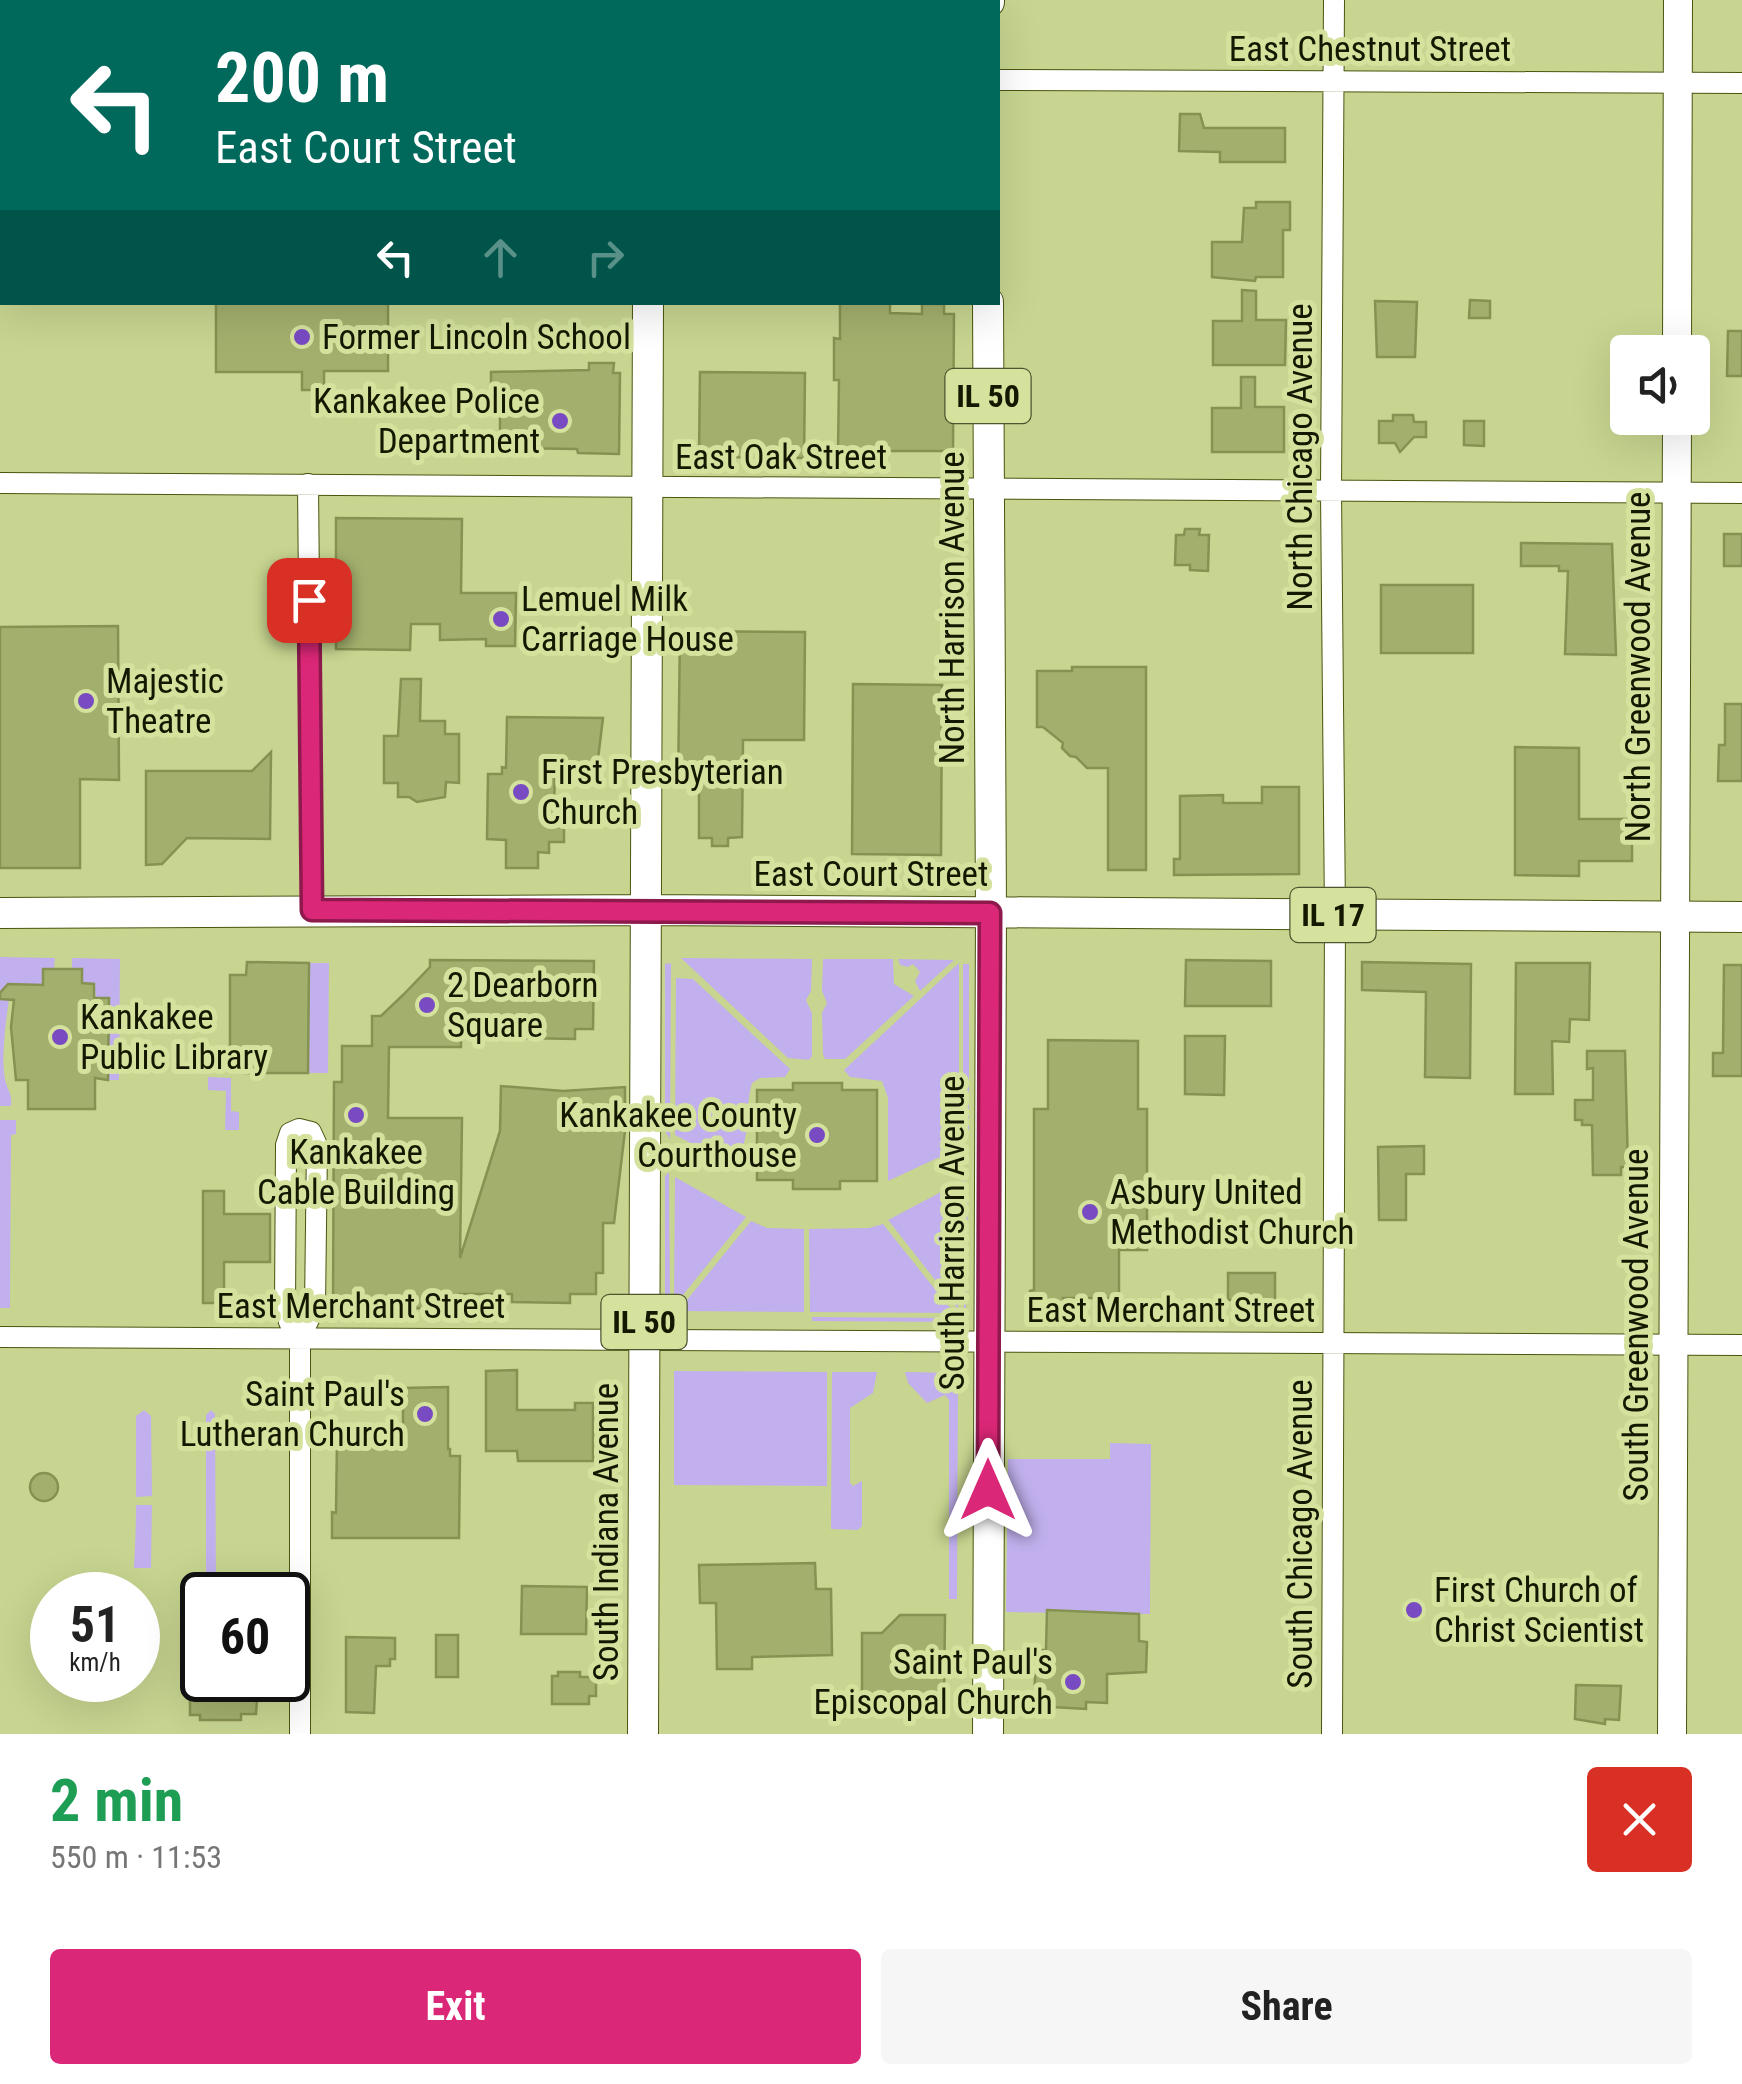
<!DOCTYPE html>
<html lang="en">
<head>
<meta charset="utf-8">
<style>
	body { margin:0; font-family:"Roboto Condensed",sans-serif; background:#f6f6f6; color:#222; height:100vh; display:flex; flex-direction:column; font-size:38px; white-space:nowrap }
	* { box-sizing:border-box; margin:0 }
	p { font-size:32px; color:#767676 }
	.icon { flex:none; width:55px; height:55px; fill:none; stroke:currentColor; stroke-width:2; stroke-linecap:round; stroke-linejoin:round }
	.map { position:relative; height:1734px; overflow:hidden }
	.drawer { display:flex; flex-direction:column; background:#fff; flex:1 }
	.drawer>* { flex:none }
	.top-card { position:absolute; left:0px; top:0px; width:1000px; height:305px; box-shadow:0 10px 40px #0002; background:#00695c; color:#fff; overflow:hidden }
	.tools { position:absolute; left:1610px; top:335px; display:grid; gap:20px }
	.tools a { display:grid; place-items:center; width:100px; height:100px; border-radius:10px; background:#fff; box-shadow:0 10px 40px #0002; font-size:50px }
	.speed { position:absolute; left:30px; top:1572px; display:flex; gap:20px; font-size:50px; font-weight:700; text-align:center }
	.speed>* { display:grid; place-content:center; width:130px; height:130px; border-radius:50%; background:#fff; box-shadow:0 10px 40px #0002; line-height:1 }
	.speed small { font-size:25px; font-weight:400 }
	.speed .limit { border:5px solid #111; border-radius:15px; background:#fff; color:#111 }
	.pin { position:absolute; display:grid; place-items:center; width:85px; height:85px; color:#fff; margin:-42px; border-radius:20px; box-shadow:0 5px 15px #0006 }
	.me { position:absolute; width:110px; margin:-55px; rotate:0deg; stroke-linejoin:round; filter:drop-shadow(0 0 8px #0008) }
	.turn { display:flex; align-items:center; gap:35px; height:210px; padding:0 50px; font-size:45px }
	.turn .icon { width:130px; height:130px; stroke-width:2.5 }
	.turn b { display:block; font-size:70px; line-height:85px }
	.lanes { display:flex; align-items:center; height:95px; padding:0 50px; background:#0003; justify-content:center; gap:50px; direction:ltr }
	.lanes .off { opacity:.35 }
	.round { display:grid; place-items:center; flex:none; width:105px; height:105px; border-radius:10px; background:#f6f6f6 }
	.headline { display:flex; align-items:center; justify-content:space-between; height:170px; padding:0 50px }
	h1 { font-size:60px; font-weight:700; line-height:75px; color:#1e9e55 }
	.primary-button { display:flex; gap:20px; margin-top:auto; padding:20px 50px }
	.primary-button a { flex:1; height:115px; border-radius:10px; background:#db2777; color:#fff; font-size:40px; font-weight:700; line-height:115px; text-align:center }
	.primary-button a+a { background:#f6f6f6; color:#222 }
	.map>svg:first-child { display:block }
	.green { fill:#c1b0ed }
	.building { fill:#a3b06d; stroke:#869251; stroke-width:2.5 }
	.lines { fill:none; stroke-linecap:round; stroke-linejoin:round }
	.street-casing { stroke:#4b550f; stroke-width:22 }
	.secondary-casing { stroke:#4b550f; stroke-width:30 }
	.primary-casing { stroke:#4b550f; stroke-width:32 }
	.street { stroke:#fff; stroke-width:20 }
	.secondary { stroke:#fff; stroke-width:28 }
	.primary { stroke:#fff; stroke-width:30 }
	.route-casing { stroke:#8e194d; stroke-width:25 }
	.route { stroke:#db2777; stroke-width:18 }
	.poi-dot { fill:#794bc3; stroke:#d4e29d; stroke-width:4 }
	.labels { text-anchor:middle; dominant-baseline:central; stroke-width:10; stroke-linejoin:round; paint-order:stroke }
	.shield { fill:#d4e29d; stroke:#4e552f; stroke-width:2.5 }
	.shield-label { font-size:32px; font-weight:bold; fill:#151800 }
	.street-label { font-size:35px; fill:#151800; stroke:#d4e29d }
	.poi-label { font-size:35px; fill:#151800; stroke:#d4e29d; text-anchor:start }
</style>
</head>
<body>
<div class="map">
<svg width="1742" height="1734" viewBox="0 0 1742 1734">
	<rect width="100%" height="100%" fill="#c7d590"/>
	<path class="green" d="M0 957 55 958 54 968 43 969V985L9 984 0 993Z
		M72 958 120 959 119 1080H108L94 984 82 983V969L72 968Z
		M681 958 812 959 811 991 806 1000 812 1013V1056L809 1060 788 1058Z
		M823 959H893L894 984 914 996 845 1059H825L823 1054 822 1013 827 1003 822 991Z
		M898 959 954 960 920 991 915 981 920 972 913 964 908 967 900 965Z
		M309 963H329L328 1073H308Z
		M671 963 670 1139 665 1131V964Z
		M959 963V1148L888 1181V1098L882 1081 850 1077 844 1070Z
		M963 964H969V1134L963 1145Z
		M676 978 693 979 790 1069 785 1077 760 1078 752 1083C745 1106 751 1133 740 1153H711L675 1135Z
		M0 999 9 1000C6 1019 0 1065 6 1083 9 1093 12 1094 11 1106H0Z
		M208 1077 231 1078V1111L239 1112V1130H225L226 1091 208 1090Z
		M0 1120H16V1134L11 1135 10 1308H0Z
		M669 1172 670 1311H666L665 1302V1176Z
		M675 1177 746 1217 674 1306Z
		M963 1179 968 1185 966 1312 964 1310Z
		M958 1183V1309L888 1220Z
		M751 1221 767 1228 804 1229V1312L678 1311Z
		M883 1224 954 1313 810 1312 809 1229 869 1228Z
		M812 1317 956 1318 957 1319 951 1322 812 1321Z
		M674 1371 827 1372V1486L674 1485Z
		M832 1372H877L873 1393 850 1408V1483L853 1486 862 1481V1526L858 1530 831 1529Z
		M905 1372 958 1373 957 1599H949V1400L945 1395 927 1403 908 1383Z
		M144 1410 151 1416 152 1496 136 1497V1416Z
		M211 1410 215 1414 216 1588 211 1592 206 1587V1415Z
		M1110 1443 1151 1444 1150 1614 1006 1612 1008 1459H1110Z
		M136 1505H152L151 1568H134C135 1548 136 1526 136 1505Z"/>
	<path class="building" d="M1180 114H1200L1204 128H1285V162H1220V152L1179 151Z
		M1256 202H1290V230H1283V277H1256L1255 281 1212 277V242H1242L1244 208H1256Z
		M1242 290 1256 291V320H1286L1285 365H1213V321H1242Z
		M1470 300 1490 301V318H1469Z
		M1375 301 1417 302 1415 357H1377Z
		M216 302H388V371H324V390H302V372H216Z
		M840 302H890V313L922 314V304H944V314H954L953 451H838L839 380H834V338L840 339Z
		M1728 331H1742V376H1727Z
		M589 363H614L613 373H620L619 454 578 453 577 449 500 448V395H491V372L589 370Z
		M700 372 805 373 804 458 699 457Z
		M1241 377H1255V407H1284V452H1212V408H1241Z
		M1393 415H1413L1414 422H1426V437H1414L1400 452 1395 443H1379V421H1393Z
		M1464 421H1484V446L1464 445Z
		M336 518 462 519 461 593H516L515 646H486V639L440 640V624H411L410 650 336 649Z
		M1185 529H1200L1199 535H1209L1208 571 1190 570V565H1175L1176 535H1184Z
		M1724 534H1742V566H1724Z
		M1521 543 1612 544 1616 655 1565 654 1568 571H1559V566H1521Z
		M1381 585H1473V653H1381Z
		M118 626 119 780 80 779V868H0V627Z
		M680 631 805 632 804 740H743L742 837 728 838V846H712V838H699V786H678Z
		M1072 667H1146V870H1108V768H1087L1076 757 1070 756 1062 748 1063 743 1043 727H1037V671H1072Z
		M401 679H421L420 721H445V734H459V783L446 782 445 797 417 802 409 797H398V783H384V736H398Z
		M853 684 942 685 941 855 852 854Z
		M1725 704H1742V781H1718L1719 745H1725Z
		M507 717 603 718 597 767 555 766 554 810 564 811V842H549V853L538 852V868H506V840L487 839 488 774H502V767L506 768Z
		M1515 747 1579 748V819H1632V861H1579V876L1515 875Z
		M271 752 270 839 187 838 162 864 146 865V771H252Z
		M1262 787H1299V874L1174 875V859H1180V796L1223 795V803H1262Z
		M430 960 594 961 593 1029H575V1039L461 1037V1047H389L388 1118H462L460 1258 500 1131 501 1086 563 1091 625 1087V1131L614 1223H603V1273H596V1294H570V1303L512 1302V1294H460L459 1309 333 1307 334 1082H342V1046H372V1016H381L403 995 430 967Z
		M1186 960 1271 961V1006H1185Z
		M247 962 309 963 308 1073H246V1063L230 1062V975H246Z
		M1362 962 1471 964 1470 1078 1425 1077 1426 992 1362 990Z
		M1516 963H1590L1589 1020 1570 1019 1569 1042 1552 1041 1553 1094H1515Z
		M1724 965H1742V1076H1713V1053H1723Z
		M43 969H82V983L94 984V998H109L108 1080 95 1078V1109H28V1080H16L11 1027 14 1000 0 999V993L8 984 43 985Z
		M1185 1036H1225L1224 1095 1185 1094Z
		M1048 1040 1138 1041V1109H1147V1250H1119V1298H1063V1307L1030 1311V1291L1034 1290V1109H1048Z
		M1587 1051H1625L1628 1167H1621V1175H1593L1592 1125H1582V1120H1575V1100H1593V1068L1587 1069Z
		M793 1083H842V1090H877V1181H840V1189H793V1180H757V1090H793Z
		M1424 1146V1174H1406V1220H1379L1378 1147Z
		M203 1191H224V1214H270V1262H224V1303H203Z
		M1228 1273H1275V1300H1228Z
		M517 1370V1410H575V1403H593V1461H518L517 1451H486V1371Z
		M448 1387V1449H450V1456H460L459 1538H332V1512L336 1513 337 1439H403V1388Z
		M30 1487a14 14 0 1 1 28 0a14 14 0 1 1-28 0Z
		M815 1563 816 1589H831L832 1655 752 1657V1669H717L716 1603H700L699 1565Z
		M522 1586 587 1587 586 1634H521Z
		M1047 1610 1139 1614V1641L1147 1642 1146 1672 1107 1674V1703L1086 1702V1709L1034 1706 1036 1650H1046Z
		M900 1615H945L944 1698H918L904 1712 862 1711V1633H882Z
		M436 1635H458V1677H436Z
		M346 1637 395 1638V1659H390V1666H376L374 1713 346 1712Z
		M558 1672H580V1677H596V1696H589V1704H552V1676H558Z
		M190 1680H257V1685H262L261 1700H257L256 1714H241V1720H200V1715H190Z
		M1576 1685 1621 1686 1619 1720 1605 1719V1724L1575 1719Z"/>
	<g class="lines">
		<defs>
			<path id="street" d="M303 2V0
				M0 76H2
				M998 80 1742 83
				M0 483 1742 493
				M308 484 312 910
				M0 1337 1742 1345
				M300 1734V1338L315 1307 317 1145 311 1132 299 1129 290 1133 286 1145 285 1307 289 1322 300 1338
				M1332 1734 1335 915 1331 492 1334 0"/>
			<path id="secondary" d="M1677 352 1678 0
				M1672 1734 1677 418"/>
			<path id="primary" d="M649 2V0
				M989 2V0
				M0 913 646 910 1742 917
				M643 1734 648 302
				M988 1734 991 913 988 302"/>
		</defs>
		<use href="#street" class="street-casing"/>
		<use href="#secondary" class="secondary-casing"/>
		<use href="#primary" class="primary-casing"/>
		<use href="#street" class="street"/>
		<use href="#secondary" class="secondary"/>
		<use href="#primary" class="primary"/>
	</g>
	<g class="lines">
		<defs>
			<path id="route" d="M309 600 312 910 990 913 988 1490"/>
		</defs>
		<use href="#route" class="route-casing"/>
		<use href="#route" class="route"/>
	</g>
	<g class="poi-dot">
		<circle cx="302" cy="337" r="10"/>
		<circle cx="560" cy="421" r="10"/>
		<circle cx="501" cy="619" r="10"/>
		<circle cx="86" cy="701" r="10"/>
		<circle cx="521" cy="792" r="10"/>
		<circle cx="427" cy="1005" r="10"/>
		<circle cx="60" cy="1037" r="10"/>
		<circle cx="356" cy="1115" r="10"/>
		<circle cx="817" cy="1135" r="10"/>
		<circle cx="1090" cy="1212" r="10"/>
		<circle cx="425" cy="1414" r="10"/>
		<circle cx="1414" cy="1610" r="10"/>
		<circle cx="1073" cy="1682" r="10"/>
	</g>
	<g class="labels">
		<g class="shield">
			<rect x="945.5" y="369" width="85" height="54" rx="8"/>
			<rect x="1290.5" y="888" width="85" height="54" rx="8"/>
			<rect x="601.5" y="1295" width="85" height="54" rx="8"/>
		</g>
		<g class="shield-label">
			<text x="988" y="396">IL 50</text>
			<text x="1333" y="915">IL 17</text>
			<text x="644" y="1322">IL 50</text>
		</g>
		<g class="street-label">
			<text x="1370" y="49">East Chestnut Street</text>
			<text x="781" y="457">East Oak Street</text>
			<text transform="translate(1300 457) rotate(-90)">North Chicago Avenue</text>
			<text transform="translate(952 608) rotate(-90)">North Harrison Avenue</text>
			<text transform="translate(1638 667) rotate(-90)">North Greenwood Avenue</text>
			<text x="871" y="874">East Court Street</text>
			<text transform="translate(952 1233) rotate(-90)">South Harrison Avenue</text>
			<text x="361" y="1306">East Merchant Street</text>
			<text x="1171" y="1310">East Merchant Street</text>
			<text transform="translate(1636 1325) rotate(-90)">South Greenwood Avenue</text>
			<text transform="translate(606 1532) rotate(-90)">South Indiana Avenue</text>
			<text transform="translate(1300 1534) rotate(-90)">South Chicago Avenue</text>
		</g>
		<g class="poi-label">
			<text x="322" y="337">Former Lincoln School</text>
			<text x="540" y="401" text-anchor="end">Kankakee Police<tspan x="540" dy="40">Department</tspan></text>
			<text x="521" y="599">Lemuel Milk<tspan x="521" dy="40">Carriage House</tspan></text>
			<text x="106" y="681">Majestic<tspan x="106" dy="40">Theatre</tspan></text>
			<text x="541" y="772">First Presbyterian<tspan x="541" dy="40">Church</tspan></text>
			<text x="447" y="985">2 Dearborn<tspan x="447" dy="40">Square</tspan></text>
			<text x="80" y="1017">Kankakee<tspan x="80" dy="40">Public Library</tspan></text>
			<text x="797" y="1115" text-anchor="end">Kankakee County<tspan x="797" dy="40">Courthouse</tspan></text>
			<text x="356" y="1152" text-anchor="middle">Kankakee<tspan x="356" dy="40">Cable Building</tspan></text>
			<text x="1110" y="1192">Asbury United<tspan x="1110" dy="40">Methodist Church</tspan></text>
			<text x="405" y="1394" text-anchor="end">Saint Paul's<tspan x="405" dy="40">Lutheran Church</tspan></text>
			<text x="1434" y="1590">First Church of<tspan x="1434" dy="40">Christ Scientist</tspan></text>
			<text x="1053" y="1662" text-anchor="end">Saint Paul's<tspan x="1053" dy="40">Episcopal Church</tspan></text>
		</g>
	</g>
</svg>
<div class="tools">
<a><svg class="icon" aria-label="sound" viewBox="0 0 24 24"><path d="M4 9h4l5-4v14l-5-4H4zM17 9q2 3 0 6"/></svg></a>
</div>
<div class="speed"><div>51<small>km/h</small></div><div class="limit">60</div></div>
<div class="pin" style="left:309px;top:600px;background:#d93025"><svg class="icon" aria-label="arrive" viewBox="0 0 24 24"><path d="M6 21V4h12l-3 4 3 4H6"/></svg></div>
<svg class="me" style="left:988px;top:1490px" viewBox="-20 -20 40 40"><path d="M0-17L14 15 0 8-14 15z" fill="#db2777" stroke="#fff" stroke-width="4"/></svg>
<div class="top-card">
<div class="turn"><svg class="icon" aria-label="left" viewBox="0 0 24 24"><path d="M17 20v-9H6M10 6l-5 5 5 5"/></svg><div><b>200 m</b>East Court Street</div></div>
<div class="lanes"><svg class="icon" aria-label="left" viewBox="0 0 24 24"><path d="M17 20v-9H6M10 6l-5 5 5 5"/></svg><svg class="icon off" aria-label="ahead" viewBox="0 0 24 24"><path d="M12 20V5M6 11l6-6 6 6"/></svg><svg class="icon off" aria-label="right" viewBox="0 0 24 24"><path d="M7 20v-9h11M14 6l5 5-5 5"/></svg></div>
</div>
</div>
<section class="drawer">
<div class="headline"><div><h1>2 min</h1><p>550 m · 11:53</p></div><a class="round" style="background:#d93025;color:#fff"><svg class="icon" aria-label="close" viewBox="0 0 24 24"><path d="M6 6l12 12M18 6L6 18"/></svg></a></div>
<div class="primary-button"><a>Exit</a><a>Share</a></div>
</section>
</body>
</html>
